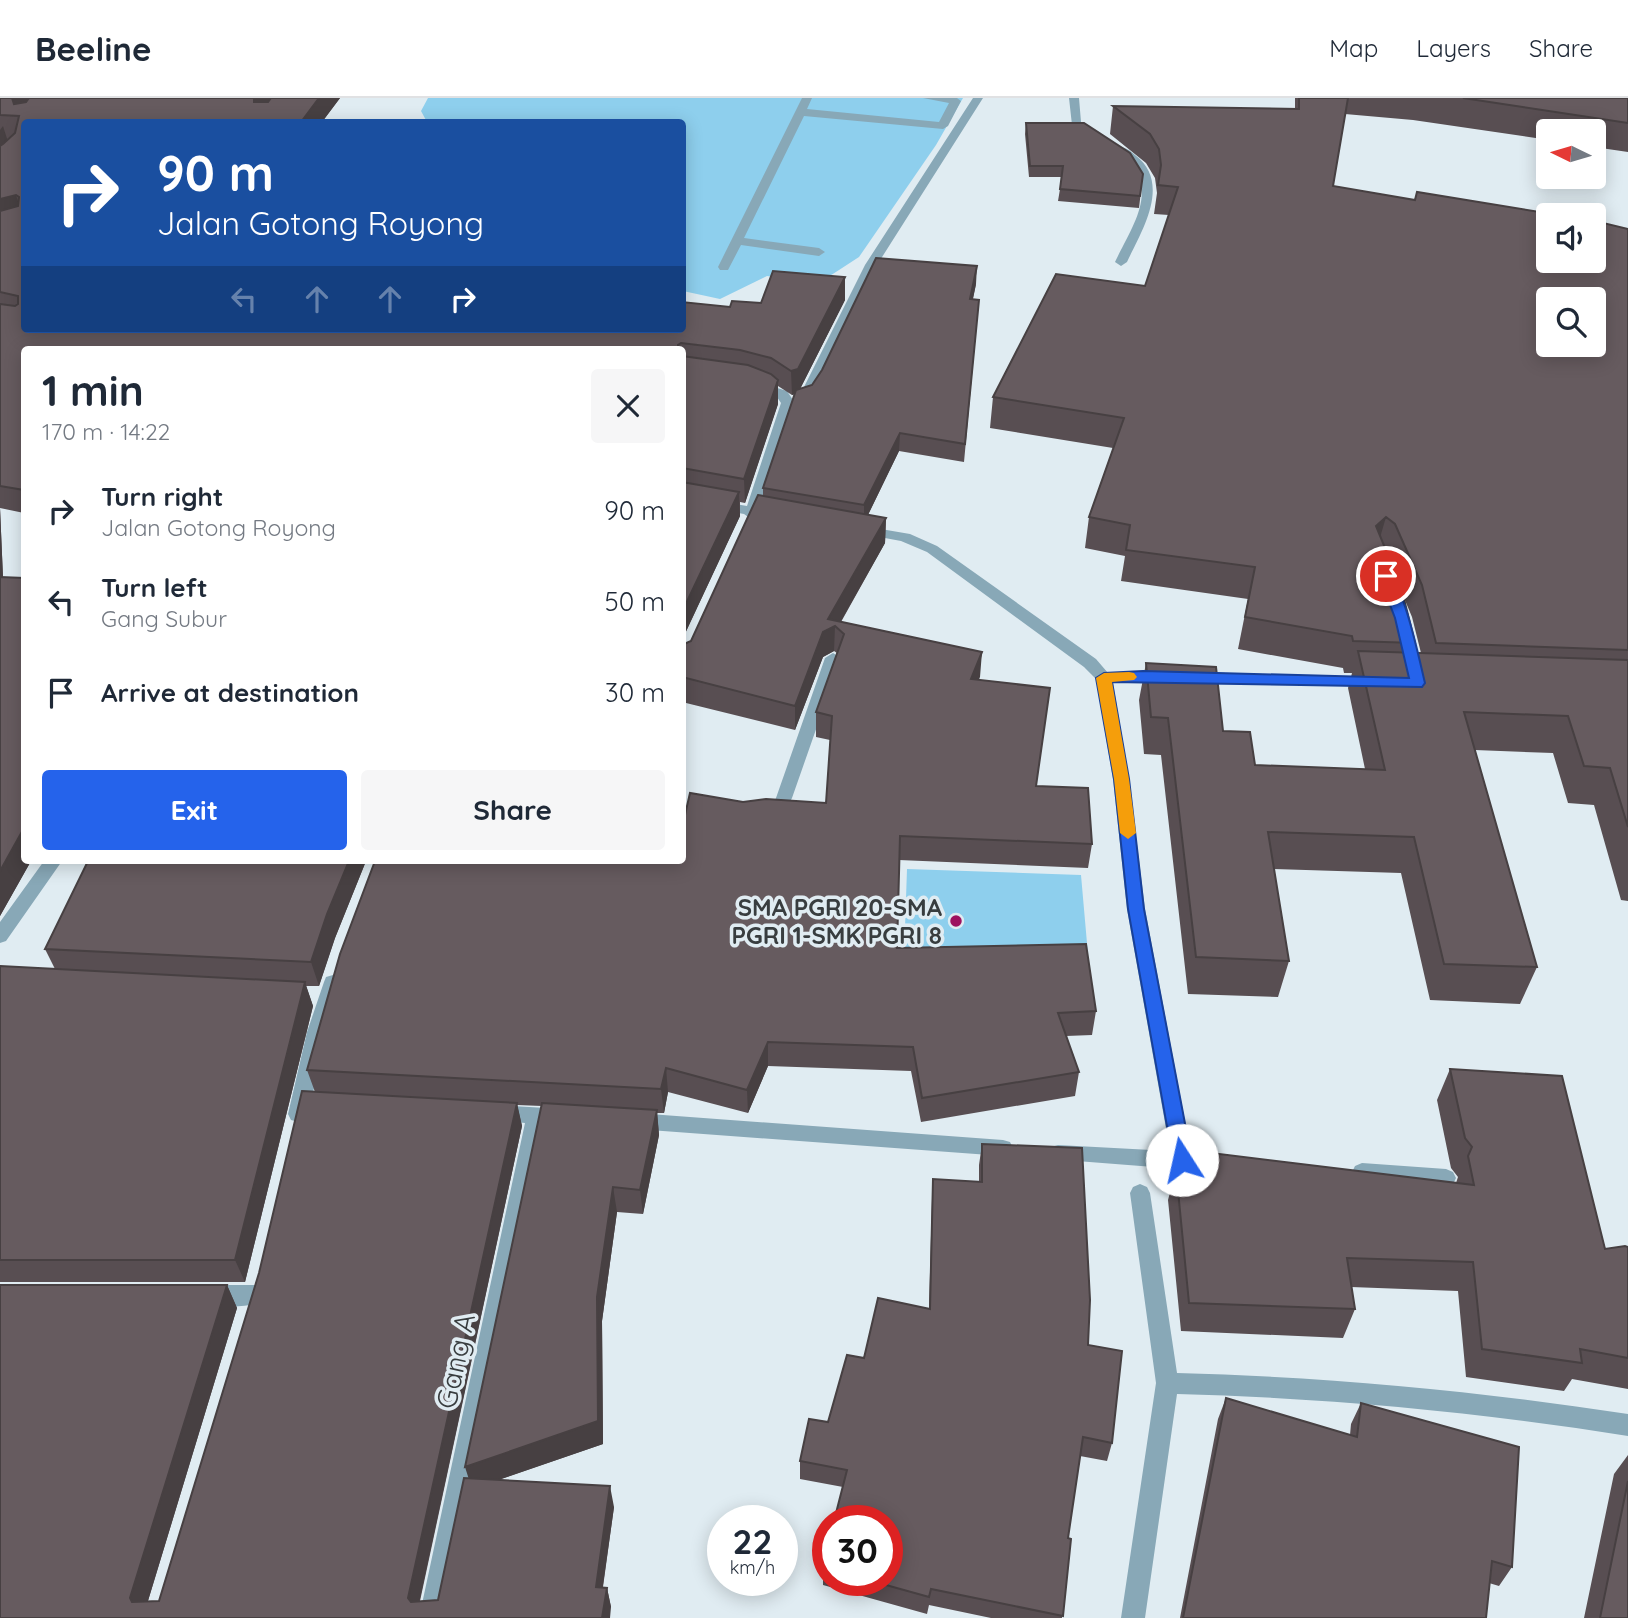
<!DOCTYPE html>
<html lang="en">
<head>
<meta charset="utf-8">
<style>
	body { margin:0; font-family:Quicksand,sans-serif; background:#f6f6f7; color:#1f2937; height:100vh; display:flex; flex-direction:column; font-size:26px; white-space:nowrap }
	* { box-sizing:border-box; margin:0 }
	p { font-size:23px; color:#747a83 }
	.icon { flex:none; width:38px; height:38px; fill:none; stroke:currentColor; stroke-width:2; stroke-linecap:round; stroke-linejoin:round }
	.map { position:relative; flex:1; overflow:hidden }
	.panel { position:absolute; left:21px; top:248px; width:665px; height:518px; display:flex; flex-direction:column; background:#fff; border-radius:7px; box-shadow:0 4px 18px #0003 }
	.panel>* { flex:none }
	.guide { position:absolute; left:21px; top:21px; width:665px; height:214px; border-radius:7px; box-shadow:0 4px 18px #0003; background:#1a4fa0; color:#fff; overflow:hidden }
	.needle { width:46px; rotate:275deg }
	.controls { position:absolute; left:1536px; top:21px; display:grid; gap:14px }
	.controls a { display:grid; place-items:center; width:70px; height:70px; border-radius:7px; background:#fff; box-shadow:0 4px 18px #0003; font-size:35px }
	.speed { position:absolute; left:707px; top:1407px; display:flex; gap:14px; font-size:35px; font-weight:700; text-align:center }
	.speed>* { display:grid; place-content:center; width:91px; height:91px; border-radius:50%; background:#fff; box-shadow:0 4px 18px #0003; line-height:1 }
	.speed small { font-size:18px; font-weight:400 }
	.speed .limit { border:10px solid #d22; background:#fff; color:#111 }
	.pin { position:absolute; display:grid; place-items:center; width:60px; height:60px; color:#fff; margin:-30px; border:4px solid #fff; border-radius:50%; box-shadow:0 2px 7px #0007 }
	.me { position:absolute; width:77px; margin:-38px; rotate:350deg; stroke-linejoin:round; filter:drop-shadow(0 0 5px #0008) }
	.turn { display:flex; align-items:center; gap:24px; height:147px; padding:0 21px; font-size:32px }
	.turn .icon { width:91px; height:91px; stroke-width:2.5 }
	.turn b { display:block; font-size:49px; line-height:60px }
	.lanes { display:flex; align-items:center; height:66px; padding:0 21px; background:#0003; justify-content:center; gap:35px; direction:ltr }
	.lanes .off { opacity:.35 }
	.round { display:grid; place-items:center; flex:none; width:74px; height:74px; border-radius:7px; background:#f6f6f7 }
	.summary { display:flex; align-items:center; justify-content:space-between; height:119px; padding:0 21px }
	h1 { font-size:42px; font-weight:700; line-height:52px }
	.action { display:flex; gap:14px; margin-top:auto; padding:14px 21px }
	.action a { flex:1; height:80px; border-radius:7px; background:#2563eb; color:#fff; font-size:28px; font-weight:700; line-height:80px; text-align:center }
	.action a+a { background:#f6f6f7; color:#1f2937 }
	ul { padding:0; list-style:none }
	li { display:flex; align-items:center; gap:21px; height:91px; padding:0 21px }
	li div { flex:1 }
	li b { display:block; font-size:26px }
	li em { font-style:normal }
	header { display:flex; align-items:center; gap:42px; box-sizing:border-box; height:98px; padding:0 35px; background:#fff; border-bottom:2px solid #e0e1e3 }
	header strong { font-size:33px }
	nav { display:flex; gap:38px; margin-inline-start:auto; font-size:24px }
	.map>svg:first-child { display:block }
	.green { fill:#8ecfed }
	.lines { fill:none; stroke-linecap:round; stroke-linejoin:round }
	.service { fill:#88a8b7; fill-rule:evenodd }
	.minor { fill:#88a8b7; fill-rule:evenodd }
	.wall { fill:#584e52; fill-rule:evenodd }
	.shaded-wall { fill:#474042 }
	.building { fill:#665b5f; stroke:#474042; stroke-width:2; fill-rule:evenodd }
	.route { fill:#2563eb; stroke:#184099; stroke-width:2 }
	.slow { fill:#f59e0b }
	.poi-dot { fill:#9d1260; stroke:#e0ecf2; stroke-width:2.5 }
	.labels { text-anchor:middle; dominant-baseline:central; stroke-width:7; stroke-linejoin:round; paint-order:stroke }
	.poi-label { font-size:24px; font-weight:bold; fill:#383d3f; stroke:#e0ecf2; text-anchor:end }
	.near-street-label { font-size:28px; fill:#383d3f; stroke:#e0ecf2 }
</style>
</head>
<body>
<header>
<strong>Beeline</strong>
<nav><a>Map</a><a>Layers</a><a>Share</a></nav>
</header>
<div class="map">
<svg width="1628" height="1520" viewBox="0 0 1628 1520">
	<rect width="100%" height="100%" fill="#e0ecf2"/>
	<path class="green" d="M428 0H963L936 47 859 159 819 185 767 178 720 201 683 193 682 24H427L421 13Z
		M907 771 1081 777 1089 868 952 865 903 889Z"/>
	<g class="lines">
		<path class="service" d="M802 0H812L807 11 939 24 949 5 923 0H957L961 3 948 28 943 31 804 18 744 140 819 150 825 154 819 158 741 147 728 172H720L718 169Z
			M1069 0H1079L1081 24 1100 35V39H1092L1072 27Z
			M1116 49C1124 48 1129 52 1135 57 1172 85 1142 132 1127 164L1121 168 1115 164C1135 122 1163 88 1116 53Z"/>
		<path class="minor" d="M973 0H983L877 167 820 289 811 302H801L799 299 865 167Z
			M755 283 787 293 795 305 760 410 778 414 780 417 773 421 757 419 751 421 744 416 682 405V397L747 408 781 305 777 299 750 290 748 287Z
			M863 428 910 436 937 448 1096 561 1108 575 1166 574 1174 579 1166 584 1113 585 1129 681 1145 811 1191 1055 1212 1058 1215 1064 1212 1070 1205 1073 1051 1061 1048 1055 1051 1049 1058 1047 1170 1053 1127 811 1113 681 1096 581 1084 569 927 454 901 443 858 435 856 432 858 429Z
			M833 555 841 560 792 700 781 721 769 725 763 723 760 719 769 713 776 700 825 560Z
			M1194 574 1373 579 1381 584 1373 589 1188 583 1186 579Z
			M44 763H62L6 843 0 845V824Z
			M333 877 340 879 342 884 327 934 308 1016 305 1022 298 1024 291 1022 288 1016 307 934 324 884 326 879Z
			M496 1007 563 1011 570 1013 573 1019 570 1025 545 1026 443 1520H419L525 1025 489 1021 486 1015 489 1009Z
			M636 1015 1003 1042 1010 1044 1013 1050 1010 1056 1003 1058 636 1031 629 1029 626 1023 629 1017Z
			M1362 1065 1446 1071 1453 1074 1456 1080 1453 1086 1446 1089 1362 1083 1355 1080 1352 1074 1355 1068Z
			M1140 1086 1147 1089 1150 1095 1177 1275C1328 1279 1478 1293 1628 1316V1338C1478 1314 1328 1300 1177 1296L1145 1520H1121L1156 1285 1130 1095 1133 1089Z
			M209 1187H255L263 1190 266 1197 263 1204C247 1210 217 1210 201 1204L198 1197 201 1190Z"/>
	</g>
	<path class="wall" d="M0 0H340L322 24H24V231H682L730 209 761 205 845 179V202L800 291 812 287 976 186 973 201 979 202 964 364 899 353 868 417 886 420 885 445 841 524 982 554 978 582 1036 688 1092 746 1088 770 899 762 897 850 1096 913 1092 937 1066 938 1079 974 1075 998 921 1024 911 973 768 968 748 1015 668 994 664 1015H657L659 1037 643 1116 617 1114 602 1223 603 1346 498 1382 614 1409 603 1489 607 1490 611 1509 0 1520 227 1187 237 1210 148 1503H159L315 994 307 972 682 763 743 704 826 705 830 642 816 639V614L837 555 834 553 823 559 795 632 682 604V547L691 543 763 398V390L795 296 792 297 778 288V306L745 405 740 404V418L682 542V252H24V415L0 410 3 479 24 763H31L0 818ZM517 1007 542 1008 469 1380 438 1502 420 1503 522 1028Z
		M1295 0H1628V54L1594 49V33H1549V42L1413 22 1345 16 1333 88 1415 102 1603 125 1628 131V803L1621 802 1594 707 1568 705 1553 655 1475 652 1537 869 1520 906 1430 902 1401 775 1274 771 1289 863 1278 899 1188 896 1161 657 1144 656 1139 602 1146 565 1223 633 1255 667 1365 671 1348 590 1352 575H1344L1343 570 1238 551 1248 501 1121 483 1125 458 1085 450 1089 419 1113 350 990 330 993 299 1145 188 1169 117 1154 116 1157 95 1155 80 1146 65 1110 36 1113 8 1295 11ZM1402 495 1412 519 1421 555H1411L1415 545Z
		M1026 25 1143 76 1139 110 1058 103 1062 79H1029L1025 36Z
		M88 763H366L335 840 319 888H306L313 908 245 1184H0V868L55 871 45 851Z
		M1450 971 1605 1151 1628 1149V1291L1572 1281 1564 1293 1466 1279 1458 1193 1351 1189 1355 1211 1343 1240 1181 1233 1168 1102 1176 1072 1456 1085 1458 1079 1451 1070 1437 1002Z
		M982 1046 1088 1247 1112 1345 1107 1363 1080 1358 1068 1440 1062 1520H991L929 1507 927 1516 823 1487V1470L828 1449V1482H887L843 1389 800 1381V1363L828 1324 864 1260 929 1211 932 1101 933 1081 979 1084V1067Z
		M1226 1300 1350 1337 1351 1326 1361 1305 1512 1469 1499 1488 1489 1485 1486 1520H1180L1218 1321Z
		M1628 1357V1520H1584L1614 1376Z"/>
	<path class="shaded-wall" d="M12 0H36L20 21Z
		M254 0H277L259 22 254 4Z
		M319 0H340L322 24H301Z
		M3 28 10 50 0 61V32Z
		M16 97 23 119 0 125V101Z
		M977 168 976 186 969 218 970 201Z
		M845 179V202L798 295 792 297 791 273Z
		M778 282V306L745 405 744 381Z
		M900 335 899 353 864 425V407Z
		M739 394 740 418 682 542V514Z
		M0 409V410L4 504 0 495Z
		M1386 419 1377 450 1376 428Z
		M886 420 885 445 837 530 835 528 834 553 823 559 795 632V608L823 534 828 521Z
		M982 554 980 579 969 606 971 581Z
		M24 730V763H31L0 818V773Z
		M349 763H366L335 840 319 888 311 864 327 816Z
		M305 884 313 908 245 1184 235 1162Z
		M768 944V968L748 1015 747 992Z
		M666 970 668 994 664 1015 661 991Z
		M517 1005 522 1028 416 1519 408 1500Z
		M657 1012 659 1037 643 1116 640 1092Z
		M613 1089 617 1114 602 1223 603 1346 472 1391 465 1369 597 1199Z
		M227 1187 237 1210 143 1519 130 1500Z
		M610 1388 614 1409 600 1508 596 1489Z
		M607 1490 611 1509 610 1520H602Z"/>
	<path class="building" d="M0 0H12L14 6 26 4 29 0H254V4H268L271 0H319L301 24H24V231H682V204L730 209 732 203 761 205 773 173 845 179 798 271 791 273 771 260 740 252 681 245 678 247 679 252H24V392L0 388V206L15 208 18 206V198L0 194V113L18 108 19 99 16 97 0 101V48L3 46 15 35 19 18 0 17Z
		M1299 0H1348L1333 88 1415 102 1417 94 1558 117 1561 113 1593 117H1549V163H1594V117L1601 118 1603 125 1628 131V552L1436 545 1422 487 1395 426 1386 419 1376 428 1401 489 1415 545 1353 543 1352 538 1245 519 1255 469 1126 452 1130 427 1089 419 1124 320 993 299 1056 176 1145 188 1178 89 1158 87 1161 67 1159 51 1150 36 1113 8 1299 11ZM1549 201H1594V247H1549Z
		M1463 0H1628V25Z
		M1026 25H1084L1130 55 1143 76 1140 98 1060 91 1063 68H1030Z
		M876 160 977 168 970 201 979 202 965 346 900 335 864 407 763 390 796 292 812 287 822 272Z
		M682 258 748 267 771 276 778 282 744 381 682 370Z
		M682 384 739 394 682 514Z
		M758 397 886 420 828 521 982 554 971 581 1050 590 1036 688 1088 690 1092 746 900 738 897 850 1086 846 1096 913 1058 915 1079 974 922 1000 913 949 768 944 747 992 666 970 661 991 307 972 340 856 375 763H682V730L690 695 743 704 766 701 826 705 832 618 816 614 844 536 835 528 823 534 795 608 682 579V547L691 543Z
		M0 479 24 480V730L0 773Z
		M1358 553 1628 562V729L1610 670 1584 668 1568 618 1464 614 1537 869 1444 866 1414 739 1268 734 1289 863 1196 859 1168 620 1151 619 1146 565 1216 569 1223 633 1250 634 1255 667 1385 672Z
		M88 763H349L327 816 311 864 45 851Z
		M0 868 305 884 235 1162H0Z
		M1450 971 1562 978 1605 1151 1625 1148 1628 1149V1260L1580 1251 1582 1265 1482 1251 1473 1164 1347 1160 1355 1211 1189 1205 1176 1072 1187 1056 1211 1055 1474 1087 1468 1058 1472 1049 1465 1040Z
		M302 993 517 1005 408 1500 411 1504 438 1502 464 1380 610 1388 596 1489 607 1490 602 1520H0V1187H227L130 1500 132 1504 159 1503 259 1175Z
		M542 1005 657 1012 640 1092 613 1089 597 1199 598 1323 465 1369Z
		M982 1046 1082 1050 1090 1202 1088 1247 1122 1253 1112 1345 1083 1339 1068 1440 1071 1441 1063 1518 931 1491 929 1499 868 1482H887V1423H834L847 1372 800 1363 809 1321 828 1324 847 1257 864 1260 878 1200 930 1211 933 1081 982 1084Z
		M1226 1300 1357 1339 1361 1305 1519 1349 1512 1469 1492 1463 1486 1520H1183Z
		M1628 1383V1520H1600Z
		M828 1449V1471L823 1470Z"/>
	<path class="route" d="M1386 474C1403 481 1420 565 1425 585L1422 589 1112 584 1129 681 1144 811 1192 1062 1189 1068 1182 1070 1176 1068 1173 1062 1128 811 1114 681 1096 580 1104 575 1143 573 1409 580 1395 520 1379 478Z"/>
	<path class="slow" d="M1129 574 1134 575 1137 579 1134 582 1112 584 1129 681 1136 735 1128 741 1120 735 1114 681 1096 580 1104 575Z"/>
	<circle class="poi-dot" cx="956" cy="823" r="7"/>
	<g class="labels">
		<g class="poi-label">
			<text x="942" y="809">SMA PGRI 20-SMA<tspan x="942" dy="28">PGRI 1-SMK PGRI 8</tspan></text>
		</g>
		<g class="near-street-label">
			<text transform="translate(455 1263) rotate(-78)">Gang A</text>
		</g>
	</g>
</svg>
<div class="controls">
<a><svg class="needle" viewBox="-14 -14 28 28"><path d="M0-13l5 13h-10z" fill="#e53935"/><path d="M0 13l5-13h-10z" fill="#747a83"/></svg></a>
<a><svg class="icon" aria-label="sound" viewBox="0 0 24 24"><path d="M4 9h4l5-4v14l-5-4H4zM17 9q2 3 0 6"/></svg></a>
<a><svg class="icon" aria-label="search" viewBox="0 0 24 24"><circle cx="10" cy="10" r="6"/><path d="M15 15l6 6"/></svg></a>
</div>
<div class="speed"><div>22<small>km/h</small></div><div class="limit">30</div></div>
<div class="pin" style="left:1386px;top:478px;background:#d93025"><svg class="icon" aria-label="arrive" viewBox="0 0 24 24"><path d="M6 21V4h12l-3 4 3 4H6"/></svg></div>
<svg class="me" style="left:1182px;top:1062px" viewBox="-20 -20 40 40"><circle r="19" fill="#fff"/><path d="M0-13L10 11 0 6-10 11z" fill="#2563eb"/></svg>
<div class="guide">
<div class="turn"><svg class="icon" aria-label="right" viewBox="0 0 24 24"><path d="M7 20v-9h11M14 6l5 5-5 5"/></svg><div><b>90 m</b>Jalan Gotong Royong</div></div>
<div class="lanes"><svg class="icon off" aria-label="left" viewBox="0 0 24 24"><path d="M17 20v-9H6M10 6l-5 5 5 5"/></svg><svg class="icon off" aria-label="ahead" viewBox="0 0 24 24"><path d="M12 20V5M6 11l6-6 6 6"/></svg><svg class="icon off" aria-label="ahead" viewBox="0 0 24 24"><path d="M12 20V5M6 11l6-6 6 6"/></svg><svg class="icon" aria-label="right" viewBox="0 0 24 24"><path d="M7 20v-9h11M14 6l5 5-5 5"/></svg></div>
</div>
<section class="panel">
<div class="summary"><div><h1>1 min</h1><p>170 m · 14:22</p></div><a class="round"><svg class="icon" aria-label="close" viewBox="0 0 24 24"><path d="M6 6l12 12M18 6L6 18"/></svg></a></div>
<ul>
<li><svg class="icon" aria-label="right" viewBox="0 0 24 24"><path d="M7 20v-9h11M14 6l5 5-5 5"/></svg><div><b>Turn right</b><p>Jalan Gotong Royong</p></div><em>90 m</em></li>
<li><svg class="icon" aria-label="left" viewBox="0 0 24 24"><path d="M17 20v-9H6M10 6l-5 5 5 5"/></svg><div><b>Turn left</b><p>Gang Subur</p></div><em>50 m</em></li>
<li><svg class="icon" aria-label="arrive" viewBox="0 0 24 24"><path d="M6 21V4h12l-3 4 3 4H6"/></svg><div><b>Arrive at destination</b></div><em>30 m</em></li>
</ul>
<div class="action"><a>Exit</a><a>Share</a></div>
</section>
</div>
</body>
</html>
